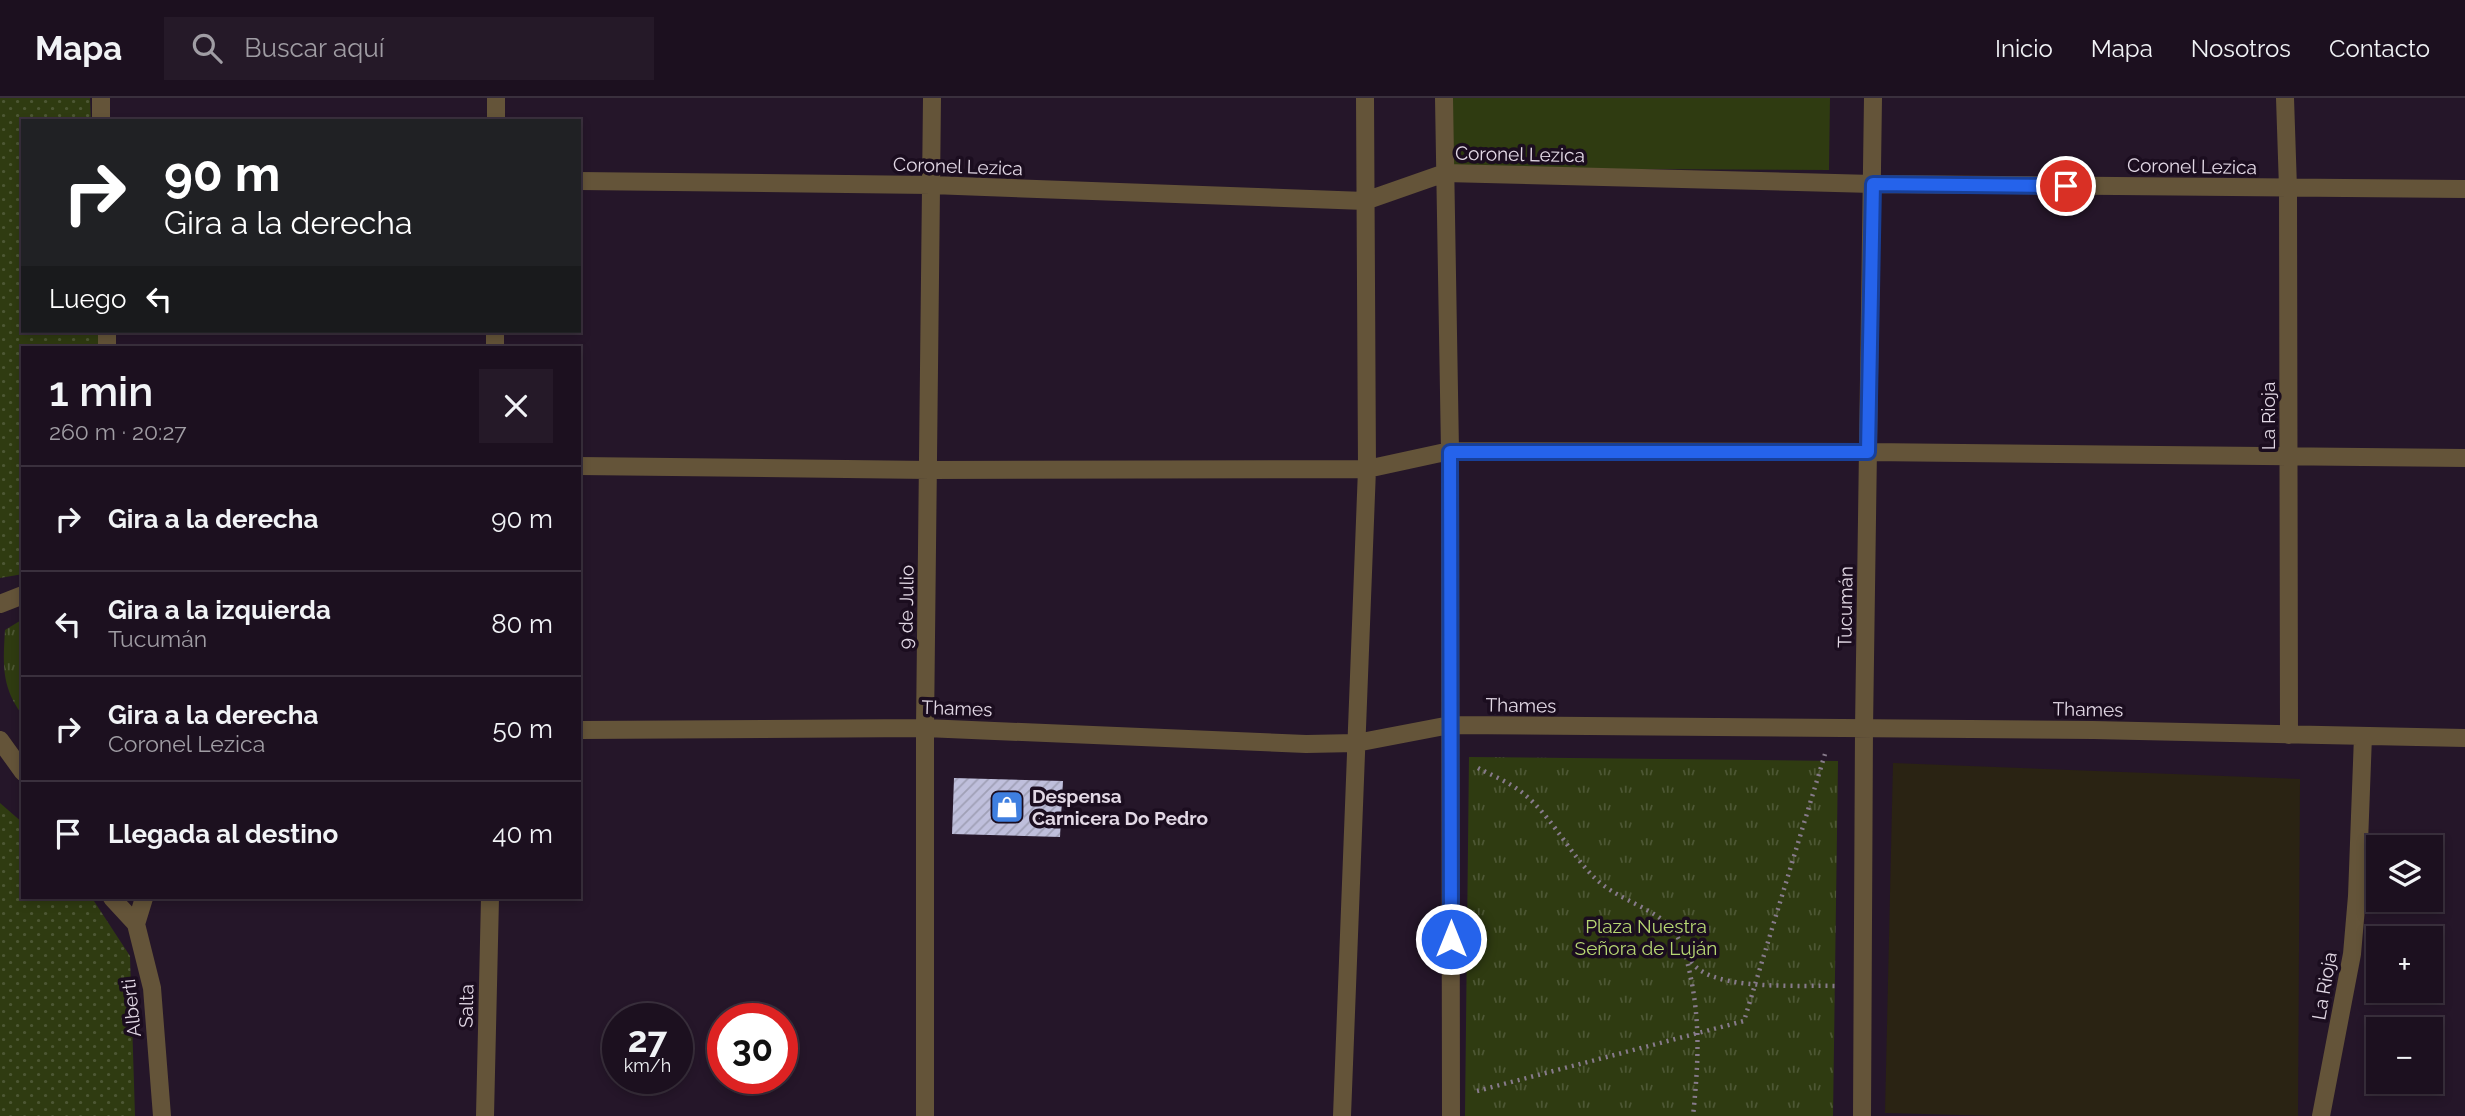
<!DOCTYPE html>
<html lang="es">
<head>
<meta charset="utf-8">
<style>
	body { margin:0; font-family:Raleway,sans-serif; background:#251928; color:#f1f3f6; height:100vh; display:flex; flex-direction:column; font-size:26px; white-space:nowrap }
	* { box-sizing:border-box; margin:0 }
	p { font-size:23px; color:#a09da4 }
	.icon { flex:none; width:38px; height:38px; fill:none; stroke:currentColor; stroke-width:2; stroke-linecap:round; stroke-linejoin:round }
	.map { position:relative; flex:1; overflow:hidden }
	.sheet { position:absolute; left:21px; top:248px; width:560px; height:553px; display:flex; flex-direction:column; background:#1c101f; border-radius:0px; box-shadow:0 4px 10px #0003,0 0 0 2px #3a303d }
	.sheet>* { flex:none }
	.banner { position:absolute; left:21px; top:21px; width:560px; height:214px; border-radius:0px; box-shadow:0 4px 10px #0003,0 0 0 2px #3a303d; background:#202124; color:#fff; overflow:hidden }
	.buttons { position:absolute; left:2366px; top:737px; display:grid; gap:14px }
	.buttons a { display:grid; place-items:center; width:77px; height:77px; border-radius:0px; background:#1c101f; box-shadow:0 4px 10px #0003,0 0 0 2px #3a303d; font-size:35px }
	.speed { position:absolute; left:602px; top:905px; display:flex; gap:14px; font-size:35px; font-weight:700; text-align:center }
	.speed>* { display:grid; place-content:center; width:91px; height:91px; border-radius:50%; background:#1c101f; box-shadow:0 4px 10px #0003,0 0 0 2px #3a303d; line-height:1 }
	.speed small { font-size:18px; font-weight:400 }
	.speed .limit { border:10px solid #d22; background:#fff; color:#111 }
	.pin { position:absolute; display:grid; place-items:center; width:60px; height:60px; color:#fff; margin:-30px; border:4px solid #fff; border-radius:50%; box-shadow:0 2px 7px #0007 }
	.me { position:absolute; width:77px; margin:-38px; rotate:0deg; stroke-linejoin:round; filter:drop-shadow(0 0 5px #0008) }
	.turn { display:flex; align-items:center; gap:24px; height:147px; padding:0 28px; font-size:32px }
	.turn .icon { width:91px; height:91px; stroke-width:2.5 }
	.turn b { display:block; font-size:49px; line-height:60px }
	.then { display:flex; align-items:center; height:66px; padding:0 28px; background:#0003; gap:14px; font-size:26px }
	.round { display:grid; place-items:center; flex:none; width:74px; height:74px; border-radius:0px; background:#251928 }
	.summary { display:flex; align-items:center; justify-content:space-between; height:119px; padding:0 28px }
	h1 { font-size:42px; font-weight:600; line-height:52px }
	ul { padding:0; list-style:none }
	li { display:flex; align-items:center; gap:21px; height:105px; padding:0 28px; border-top:2px solid #3a303d }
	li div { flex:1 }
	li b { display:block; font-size:26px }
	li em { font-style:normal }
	header { display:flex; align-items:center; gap:42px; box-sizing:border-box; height:98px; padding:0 35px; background:#1c101f; border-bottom:2px solid #3a303d }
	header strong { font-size:33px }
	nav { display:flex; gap:38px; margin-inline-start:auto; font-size:24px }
	.search { width:490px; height:63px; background:#251928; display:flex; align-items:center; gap:18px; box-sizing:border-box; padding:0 24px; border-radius:0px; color:#a09da4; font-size:26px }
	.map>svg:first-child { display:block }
	.education { fill:#2a2313 }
	.grass { fill:url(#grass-dots) }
	.park { fill:url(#park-tufts) }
	.pitch { fill:#2f3b11 }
	.building { fill:url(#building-hatch) }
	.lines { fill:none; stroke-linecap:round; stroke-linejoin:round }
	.path { stroke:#877b8b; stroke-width:4.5; stroke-dasharray:2 5; stroke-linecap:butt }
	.street { stroke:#645439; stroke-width:18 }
	.route-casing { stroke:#184099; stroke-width:18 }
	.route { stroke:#2563eb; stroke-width:12 }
	.labels { text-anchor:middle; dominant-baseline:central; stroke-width:7; stroke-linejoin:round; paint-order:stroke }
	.street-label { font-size:19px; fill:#e2d8e5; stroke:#1b0d1f }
	.poi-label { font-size:19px; font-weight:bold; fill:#e2d8e5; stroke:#1b0d1f; text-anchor:start }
	.park-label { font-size:19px; fill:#b7d773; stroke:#1b0d1f }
</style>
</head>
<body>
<header>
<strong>Mapa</strong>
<div class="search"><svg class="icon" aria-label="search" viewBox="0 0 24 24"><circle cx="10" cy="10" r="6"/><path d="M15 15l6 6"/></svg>Buscar aquí</div>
<nav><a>Inicio</a><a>Mapa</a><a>Nosotros</a><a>Contacto</a></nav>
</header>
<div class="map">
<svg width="2465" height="1018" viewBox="0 0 2465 1018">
	<defs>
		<pattern id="grass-dots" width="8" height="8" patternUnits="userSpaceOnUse" patternTransform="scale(1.75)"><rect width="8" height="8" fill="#2f3b11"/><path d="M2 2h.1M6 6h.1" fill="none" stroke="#4d5734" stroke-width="1.8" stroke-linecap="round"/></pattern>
		<pattern id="park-tufts" width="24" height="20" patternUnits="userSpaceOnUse" patternTransform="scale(1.75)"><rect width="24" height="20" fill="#2f3b11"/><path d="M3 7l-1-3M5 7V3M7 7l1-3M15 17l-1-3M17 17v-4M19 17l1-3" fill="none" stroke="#4d5734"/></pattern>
		<pattern id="building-hatch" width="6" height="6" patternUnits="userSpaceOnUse" patternTransform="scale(1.75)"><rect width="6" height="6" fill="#bfbfdc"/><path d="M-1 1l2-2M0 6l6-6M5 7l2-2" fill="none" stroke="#a0a0b6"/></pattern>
	</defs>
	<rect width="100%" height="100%" fill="#251629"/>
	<path class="education" d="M1893 665 2300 681 2298 1018H1996L1885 1015Z"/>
	<path class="grass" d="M0 0H90L91 23H23V233H98V250H23V476L0 480Z
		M0 705 23 725V800H92L130 858 135 1018H0Z"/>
	<path class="park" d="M23 521V618C1 589 3 566 5 532Z
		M1469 659 1838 663 1833 1018H1465Z"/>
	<path class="pitch" d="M1451 0H1830L1829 72 1451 70Z"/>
	<path class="building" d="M954 680 1063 683 1060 739 952 736Z"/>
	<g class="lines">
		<path class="path" d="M1478 670C1493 678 1511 685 1524 696 1554 721 1570 757 1597 782 1620 803 1655 810 1673 832 1683 845 1686 863 1700 872 1728 892 1802 887 1837 888
			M1686 859C1701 916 1699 960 1693 1018
			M1477 993 1744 923 1825 656"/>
		<path class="street" d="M496 0V23
			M1444 0 1450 353 1451 1018
			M2285 0 2288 90 2289 637
			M101 23V0
			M579 83 931 87 1365 103 1445 75 1873 86 2465 91
			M107 233V250
			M495 250V233
			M579 368 930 372 1367 371 1450 353 1868 354 2465 360
			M0 506 23 497
			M579 632 925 630 1306 646 1356 645 1450 627 2093 632 2465 640
			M0 642 23 674
			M112 800 136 826
			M144 800 136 826 152 890 162 1018
			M485 1018 490 800
			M925 1018V630L932 0
			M1342 1018 1367 371 1365 0
			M1862 1018 1864 631 1873 0
			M2321 1018 2352 856 2357 798 2363 638"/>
	</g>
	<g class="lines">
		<defs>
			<path id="route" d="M1451 841 1450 354H1868L1873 86 2066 88"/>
		</defs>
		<use href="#route" class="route-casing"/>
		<use href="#route" class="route"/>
	</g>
	<defs>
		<symbol id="shop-square" viewBox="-11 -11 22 22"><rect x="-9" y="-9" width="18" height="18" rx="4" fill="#3f7fe0" stroke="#1b0d1f"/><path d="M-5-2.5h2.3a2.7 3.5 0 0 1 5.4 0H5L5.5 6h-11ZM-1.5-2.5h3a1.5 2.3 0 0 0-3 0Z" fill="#fff"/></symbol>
	</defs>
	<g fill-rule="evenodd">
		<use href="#shop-square" x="988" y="690" width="38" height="38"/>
	</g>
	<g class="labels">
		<g class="street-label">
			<text transform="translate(1520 56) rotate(1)">Coronel Lezica</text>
			<text transform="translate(958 68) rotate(2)">Coronel Lezica</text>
			<text transform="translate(2192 68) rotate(1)">Coronel Lezica</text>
			<text transform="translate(2268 318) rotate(-90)">La Rioja</text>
			<text transform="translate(906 509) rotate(-89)">9 de Julio</text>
			<text transform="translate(1845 509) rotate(-89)">Tucumán</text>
			<text transform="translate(1521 607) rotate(1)">Thames</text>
			<text transform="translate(957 610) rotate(2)">Thames</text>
			<text transform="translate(2088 611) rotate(1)">Thames</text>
			<text transform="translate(2324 888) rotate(-80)">La Rioja</text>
			<text transform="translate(466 908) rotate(-89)">Salta</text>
			<text transform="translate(131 910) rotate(-96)">Alberti</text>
		</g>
		<g class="poi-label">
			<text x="1032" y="698">Despensa<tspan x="1032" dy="22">Carnicera Do Pedro</tspan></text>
		</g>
		<g class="park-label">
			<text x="1646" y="828">Plaza Nuestra<tspan x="1646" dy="22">Señora de Luján</tspan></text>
		</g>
	</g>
</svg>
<div class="buttons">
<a><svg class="icon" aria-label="layers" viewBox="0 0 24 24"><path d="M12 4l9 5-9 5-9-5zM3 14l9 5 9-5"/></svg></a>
<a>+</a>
<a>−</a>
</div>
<div class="speed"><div>27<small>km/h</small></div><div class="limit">30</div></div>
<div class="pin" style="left:2066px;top:88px;background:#d93025"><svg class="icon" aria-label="arrive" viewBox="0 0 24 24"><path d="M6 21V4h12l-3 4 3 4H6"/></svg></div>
<svg class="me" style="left:1451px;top:841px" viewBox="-20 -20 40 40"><circle r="17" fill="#2563eb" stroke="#fff" stroke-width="3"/><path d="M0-11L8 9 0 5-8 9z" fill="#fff"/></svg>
<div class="banner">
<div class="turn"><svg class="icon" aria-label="right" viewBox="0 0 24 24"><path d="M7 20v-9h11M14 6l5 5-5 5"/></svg><div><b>90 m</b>Gira a la derecha</div></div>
<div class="then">Luego<svg class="icon" aria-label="left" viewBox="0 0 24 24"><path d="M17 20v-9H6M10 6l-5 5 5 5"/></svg></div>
</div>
<section class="sheet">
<div class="summary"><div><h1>1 min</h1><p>260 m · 20:27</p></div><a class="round"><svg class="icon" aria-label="close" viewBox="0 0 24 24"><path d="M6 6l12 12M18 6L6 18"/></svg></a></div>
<ul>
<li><svg class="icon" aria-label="right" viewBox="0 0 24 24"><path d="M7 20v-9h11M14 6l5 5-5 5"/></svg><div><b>Gira a la derecha</b></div><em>90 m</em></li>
<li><svg class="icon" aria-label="left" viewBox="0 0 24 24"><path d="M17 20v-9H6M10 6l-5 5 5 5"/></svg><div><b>Gira a la izquierda</b><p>Tucumán</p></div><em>80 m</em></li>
<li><svg class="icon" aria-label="right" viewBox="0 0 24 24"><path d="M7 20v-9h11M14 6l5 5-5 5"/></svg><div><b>Gira a la derecha</b><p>Coronel Lezica</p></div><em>50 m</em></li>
<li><svg class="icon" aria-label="arrive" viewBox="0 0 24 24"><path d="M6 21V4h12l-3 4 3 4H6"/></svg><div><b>Llegada al destino</b></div><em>40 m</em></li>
</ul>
</section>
</div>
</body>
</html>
